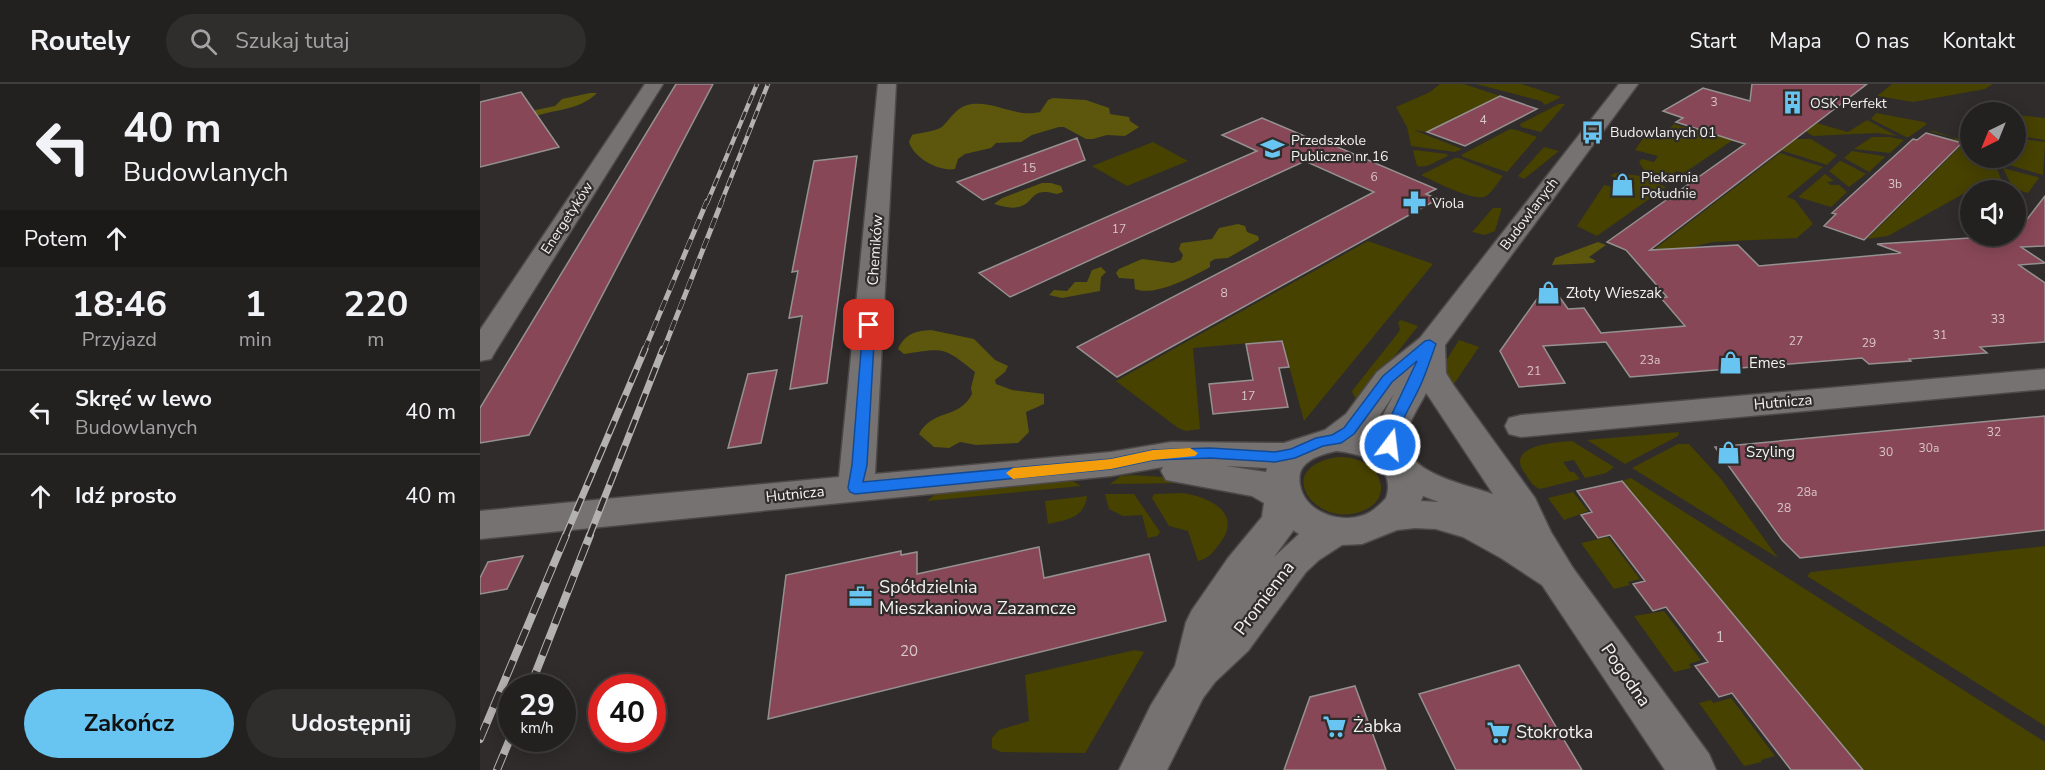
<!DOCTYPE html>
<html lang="pl">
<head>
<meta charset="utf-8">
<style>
	body { margin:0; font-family:"Nunito Sans",sans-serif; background:#2f2e2d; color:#f1f3f6; height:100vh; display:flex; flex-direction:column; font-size:22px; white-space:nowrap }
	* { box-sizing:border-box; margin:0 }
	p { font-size:20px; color:#a3a3a5 }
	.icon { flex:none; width:33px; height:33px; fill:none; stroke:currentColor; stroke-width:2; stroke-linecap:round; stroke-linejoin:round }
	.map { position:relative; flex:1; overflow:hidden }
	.side { display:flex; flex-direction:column; background:#232120; width:480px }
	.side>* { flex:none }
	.banner { background:#232120; color:#f1f3f6; overflow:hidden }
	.needle { width:39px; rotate:223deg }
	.buttons { position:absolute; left:1480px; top:18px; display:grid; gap:12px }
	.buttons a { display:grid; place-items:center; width:66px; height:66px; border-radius:50%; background:#232120; box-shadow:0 3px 15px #0003,0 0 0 2px #403e3e; font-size:30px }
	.speed { position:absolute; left:18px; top:590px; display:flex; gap:12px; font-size:30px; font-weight:700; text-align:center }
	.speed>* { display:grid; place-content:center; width:78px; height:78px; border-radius:50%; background:#232120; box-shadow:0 3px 15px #0003,0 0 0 2px #403e3e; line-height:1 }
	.speed small { font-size:15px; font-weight:400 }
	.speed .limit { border:9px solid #d22; background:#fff; color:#111 }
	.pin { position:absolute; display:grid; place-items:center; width:51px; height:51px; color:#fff; margin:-26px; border-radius:12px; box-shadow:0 3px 9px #0006 }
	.me { position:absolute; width:66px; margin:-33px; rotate:15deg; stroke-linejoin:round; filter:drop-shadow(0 0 4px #0008) }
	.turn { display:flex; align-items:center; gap:21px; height:126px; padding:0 24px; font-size:27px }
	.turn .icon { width:78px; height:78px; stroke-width:2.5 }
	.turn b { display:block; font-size:42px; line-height:51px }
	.then { display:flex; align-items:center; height:57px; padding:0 24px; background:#0003; gap:12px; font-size:22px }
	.eta { display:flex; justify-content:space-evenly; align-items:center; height:102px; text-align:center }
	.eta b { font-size:36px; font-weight:700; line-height:42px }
	.button { display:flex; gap:12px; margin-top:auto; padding:12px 24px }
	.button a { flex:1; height:69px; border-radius:36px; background:#68c4f0; color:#111; font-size:24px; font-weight:700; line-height:69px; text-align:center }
	.button a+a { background:#2f2e2d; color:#f1f3f6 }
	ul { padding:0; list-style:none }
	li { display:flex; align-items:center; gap:18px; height:84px; padding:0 24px; border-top:2px solid #403e3e }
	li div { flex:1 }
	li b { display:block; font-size:22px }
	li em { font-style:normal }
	header { display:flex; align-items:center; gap:36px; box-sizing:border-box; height:84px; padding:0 30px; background:#232120; border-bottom:2px solid #403e3e }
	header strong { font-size:28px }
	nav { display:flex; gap:33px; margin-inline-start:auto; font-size:21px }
	.search { width:420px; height:54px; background:#2f2e2d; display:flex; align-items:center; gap:15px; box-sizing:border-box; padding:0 21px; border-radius:33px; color:#a3a3a5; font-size:22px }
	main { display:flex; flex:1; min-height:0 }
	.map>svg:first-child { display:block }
	.green { fill:#474200 }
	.forest { fill:#5c570c }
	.building { fill:#884757; stroke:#959191; stroke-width:1.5 }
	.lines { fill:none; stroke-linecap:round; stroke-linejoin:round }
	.minor-casing { stroke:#4c4948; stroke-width:3 }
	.minor { fill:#767271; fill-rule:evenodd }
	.rail-far3-casing { stroke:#b4b1b1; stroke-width:4.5 }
	.rail-far2-casing { stroke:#b4b1b1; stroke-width:5 }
	.rail-far1-casing { stroke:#b4b1b1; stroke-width:7 }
	.rail-casing { stroke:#b4b1b1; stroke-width:8 }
	.rail-far3 { stroke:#2f2c2b; stroke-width:3; stroke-dasharray:9; stroke-linecap:butt }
	.rail-far2 { stroke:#2f2c2b; stroke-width:4; stroke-dasharray:11; stroke-linecap:butt }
	.rail-far1 { stroke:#2f2c2b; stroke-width:4.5; stroke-dasharray:14; stroke-linecap:butt }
	.rail { stroke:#2f2c2b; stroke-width:6; stroke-dasharray:17; stroke-linecap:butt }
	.route { fill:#1a73e8; stroke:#114b97; stroke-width:1.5 }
	.slow { fill:#f59e0b }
	.labels { text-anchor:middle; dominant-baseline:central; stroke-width:4.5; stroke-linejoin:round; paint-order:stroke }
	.number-label { font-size:12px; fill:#d8c6ca }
	.far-poi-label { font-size:14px; fill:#f3f0f0; stroke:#2f2c2b; text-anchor:start }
	.far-street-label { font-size:14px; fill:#f3f0f0; stroke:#2f2c2b }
	.street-label { font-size:15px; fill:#f3f0f0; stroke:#2f2c2b }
	.poi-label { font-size:15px; fill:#f3f0f0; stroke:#2f2c2b; text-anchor:start }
	.near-number-label { font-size:15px; fill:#d8c6ca }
	.near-poi-label { font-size:18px; fill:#f3f0f0; stroke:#2f2c2b; text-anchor:start }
	.near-street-label { font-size:18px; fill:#f3f0f0; stroke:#2f2c2b }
</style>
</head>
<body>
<header>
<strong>Routely</strong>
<div class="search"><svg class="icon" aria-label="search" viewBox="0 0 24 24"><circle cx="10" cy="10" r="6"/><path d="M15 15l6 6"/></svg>Szukaj tutaj</div>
<nav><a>Start</a><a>Mapa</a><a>O nas</a><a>Kontakt</a></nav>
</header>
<main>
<section class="side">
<div class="banner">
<div class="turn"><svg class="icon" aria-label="left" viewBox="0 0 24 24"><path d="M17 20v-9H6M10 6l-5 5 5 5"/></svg><div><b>40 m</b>Budowlanych</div></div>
<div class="then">Potem<svg class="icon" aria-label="ahead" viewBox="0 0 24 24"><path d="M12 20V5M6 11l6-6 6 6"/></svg></div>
</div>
<div class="eta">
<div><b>18:46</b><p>Przyjazd</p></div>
<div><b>1</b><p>min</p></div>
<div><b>220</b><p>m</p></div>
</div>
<ul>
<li><svg class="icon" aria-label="left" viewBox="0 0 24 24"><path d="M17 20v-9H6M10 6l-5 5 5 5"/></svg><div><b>Skręć w lewo</b><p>Budowlanych</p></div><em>40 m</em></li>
<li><svg class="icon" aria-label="ahead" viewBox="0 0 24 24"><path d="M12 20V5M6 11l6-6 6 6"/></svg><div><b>Idź prosto</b></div><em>40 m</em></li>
</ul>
<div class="button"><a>Zakończ</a><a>Udostępnij</a></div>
</section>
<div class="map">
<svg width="1565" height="686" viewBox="0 0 1565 686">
	<rect width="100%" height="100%" fill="#2f2c2b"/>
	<path class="green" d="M960 0H984L1020 12 947 48 934 46 982 65 975 68 931 62 927 43 916 23 950 8Z
		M996 0H1042L1081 13 1065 21 1061 17Z
		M1412 0H1513L1505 5 1433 18 1397 12Z
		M1079 20H1085L1061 48 1041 43 1040 40Z
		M1396 29 1444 38 1447 40 1429 53H1426L1391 35Z
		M1536 31 1565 34V56L1540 52Z
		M1319 34 1368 48 1387 36 1417 52 1397 49 1333 52 1305 35Z
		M1194 40 1213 46 1218 44 1256 54 1204 89 1197 87 1194 89 1201 92 1188 98 1167 91 1159 78 1162 75 1174 78 1178 72 1155 66 1164 53 1181 56 1186 48Z
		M1030 45 1037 46 1057 53 1027 88 983 73 981 71Z
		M1449 47H1454L1491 59V74H1513L1524 103 1492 105 1408 152 1387 155 1484 59 1474 56 1475 54Z
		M1392 53H1410L1424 56 1410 69 1374 65Z
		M1536 54 1565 58 1563 91 1522 79 1519 74H1536Z
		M1281 55H1331L1357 71 1347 81 1272 57Z
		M673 58 708 77 647 102 612 82Z
		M1064 63 1079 67 1044 95 1038 92Z
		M935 66 967 70 968 72C958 76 947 85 937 82L933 67Z
		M1372 67 1403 72 1405 73 1389 88 1364 74Z
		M1300 69 1343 83 1307 113 1315 116 1333 140 1317 154 1233 158 1163 174Z
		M975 74H979L1023 92C1018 98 1011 111 1004 113 990 116 954 97 941 91Z
		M1360 77 1363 78 1386 90 1369 103 1349 87Z
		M1523 84 1557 93 1559 94 1548 109 1533 105Z
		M1136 89 1161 92 1186 103 1117 152 1097 142 1124 101 1151 107 1155 99 1130 92Z
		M1345 90 1354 97 1347 98 1351 101H1359L1367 108 1351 123 1318 113Z
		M1013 124H1021V127L1015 147 1005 151 992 148Z
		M888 157 953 180 824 337 802 256 713 264 720 345 706 347 698 344 636 297Z
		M921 236 938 242 880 316 875 314 872 307 918 249 920 245 918 238Z
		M979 256 999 263 970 306 962 283Z
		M1199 348 1198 352 1145 380 1107 356Z
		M1092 357 1134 383 1126 389 1105 394 1094 376 1083 378 1090 388H1094L1100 395 1060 405C1052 402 1049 395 1044 388 1025 361 1078 358 1092 357Z
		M1198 360H1209L1241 395 1298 474 1152 384Z
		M858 373C867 373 876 374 885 379 904 390 908 414 887 425 840 450 787 384 858 373Z
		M652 391 713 395 729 399 717 403 708 399 630 400 641 392Z
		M1151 394 1565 658V686H1383L1142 397Z
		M591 396 601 402 447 417 458 408Z
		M1093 408 1108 427 1084 436 1068 414Z
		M703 409C733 414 765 431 737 463 732 470 727 475 718 477L708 447 689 442 672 414 674 410Z
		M625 410H654L680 448 677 452 668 454 662 431 643 432 629 425Z
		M607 412C605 434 586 436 568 440L565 417Z
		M1128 453 1160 495 1148 498 1150 501 1134 505 1101 459Z
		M1565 462V642L1327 492 1331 488Z
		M1184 527 1221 576 1209 580 1211 584 1194 588 1154 532Z
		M655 566 664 568 605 669 521 668 512 664V654L519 646 549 637 545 591Z
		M1251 614 1295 672 1281 676 1282 678 1264 682 1219 619 1231 616 1233 619Z"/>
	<path class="forest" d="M110 9H117C100 26 77 25 56 32L51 27 75 22 82 15Z
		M573 14 606 16 629 24 630 30 649 33 650 37 659 43 645 52 627 51 613 55H606L584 43H579L552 51 541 58 516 59 511 64 485 70 478 75 475 85C459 88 434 74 429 58L432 51C441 48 456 48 463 42 472 33 477 22 492 20 516 17 536 34 560 28L568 16Z
		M562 99H571L581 102 583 108 577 110C549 102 556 119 538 123 530 125 522 122 514 120L522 114Z
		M758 140 765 142 767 148 778 152 779 156 748 174 735 175 730 178V183C712 193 675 213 655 205L654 195 639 194 636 189 639 185 662 175 693 179 701 176 703 171 699 165 701 159 732 155 739 144Z
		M1118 158 1126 161 1109 173 1116 177 1113 179 1072 181 1075 174Z
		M621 183 626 188 621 193 620 207 582 214 569 211 574 206 587 207 595 198H607L612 186Z
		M451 246 494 255 515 276 528 282 525 288 515 296 516 300 532 306 564 310V320L546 328 549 348 538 359 496 361 480 358 469 364 454 363 439 350C453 324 479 336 492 310L491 304 495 288C463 262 464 264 424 270L418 265C425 250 435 247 451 246Z"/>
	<path class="building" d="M196 0H233L49 351 0 359V324Z
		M1272 0H1387L1170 166 1258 161 1279 182 1421 169 1397 160 1521 152 1531 156 1565 112V162L1541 163 1565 179 1539 181 1565 199V258L1500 263 1507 269 1429 275 1431 277 1389 280 1382 274 1150 293 1126 258 1063 262 1085 299 1039 303 1020 267 1069 198 1088 225 1104 224 1121 249 1205 242 1181 214 1187 213 1146 166 1127 158 1265 60 1196 38 1203 34 1183 27 1223 4 1270 17Z
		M41 8 79 63 0 83V18Z
		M1020 12 1057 25 985 62 947 48Z
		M782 34 843 60 846 58 956 105 946 110 958 115 637 293 597 263 894 108 825 77 530 213 499 189 777 67 742 51Z
		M1446 49 1482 59 1384 156 1344 142 1356 130 1352 129 1433 55 1437 56Z
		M597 54 605 76 503 116 477 98Z
		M377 72 347 299 310 305 322 232 309 234 318 187 312 188 334 77Z
		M802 257 809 283 799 284 808 323 733 330 729 300 773 296 766 260Z
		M297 286 281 359 248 364 268 290Z
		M1565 332V446L1320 474 1302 456 1235 363Z
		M1142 397 1383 686H1311L1252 609 1239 613 1215 582 1228 578 1186 523 1173 527 1153 500 1165 497 1130 451 1118 454 1101 431 1112 428 1097 407Z
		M559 463 564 494 669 470 686 537 288 635 306 491 421 467V471L437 468V490Z
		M43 472 27 505 0 510V494L8 478Z
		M1039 581 1102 686H976L939 610Z
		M875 602 906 686H804L830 613Z"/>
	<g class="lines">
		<defs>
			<path id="minor" d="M165 0H183L15 268 11 275 0 277V246Z
				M398 0H416L395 390 631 368 691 358 804 359 845 346 866 330 897 288 940 254 1139 0H1158L965 261 966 289 974 302 1055 414 1071 448 1093 484 1229 670 1236 686H1185L1062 501 1021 474 983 453 956 445 935 444 917 446 882 460 862 461 839 476 826 488 768 567 735 598 723 614 687 686H639L671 621 695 582 706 538 712 526 748 474 782 433 784 419 772 412 686 396 681 387 683 383 631 392 0 455V427L359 393ZM946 309 949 313 1013 410C986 400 915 388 927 347 931 334 940 321 946 309ZM914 310 893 350 887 348 890 346ZM856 367C882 369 917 382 906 414 900 421 892 428 884 431 859 440 825 428 820 401 819 395 819 388 823 383 831 373 844 370 856 367ZM746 382 787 384 786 388ZM943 412 959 418 941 417ZM813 446 819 450 794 473 813 447Z
				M1565 285V305L1041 353 1029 350 1025 342 1029 334 1041 331Z"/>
		</defs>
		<use href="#minor" class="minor-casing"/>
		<use href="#minor" class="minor"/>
		<defs>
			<path id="rail-far3" d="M227 119 277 0
				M241 119 288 0"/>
			<path id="rail-far2" d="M164 267 227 117
				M183 267 242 117"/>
			<path id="rail-far1" d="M85 453 165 265
				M109 453 183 265"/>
			<path id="rail" d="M50 603 110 451
				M0 655 86 451
				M17 686 32 650"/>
		</defs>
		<use href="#rail-far3" class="rail-far3-casing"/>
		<use href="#rail-far2" class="rail-far2-casing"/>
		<use href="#rail-far1" class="rail-far1-casing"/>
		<use href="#rail" class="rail-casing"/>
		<use href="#rail-far3" class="rail-far3"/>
		<use href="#rail-far2" class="rail-far2"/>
		<use href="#rail-far1" class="rail-far1"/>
		<use href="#rail" class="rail"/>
	</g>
	<path class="route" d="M389 238 395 241 387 381 383 398 631 375 673 366 730 364 795 368 811 365 836 354 852 351 864 344 903 292 945 257 950 256 956 260C951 273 947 287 941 300 932 321 918 338 917 361L910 366 903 361V349L937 277 912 298 874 350 861 359 843 362 815 374 795 378 730 374 673 376 631 385 375 410 370 408 368 404 372 381 383 241Z"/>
	<path class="slow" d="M710 364 718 369 715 372 673 376 631 385 533 395 526 389 533 384 631 375 673 366Z"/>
	<defs>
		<symbol id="building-bare" viewBox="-9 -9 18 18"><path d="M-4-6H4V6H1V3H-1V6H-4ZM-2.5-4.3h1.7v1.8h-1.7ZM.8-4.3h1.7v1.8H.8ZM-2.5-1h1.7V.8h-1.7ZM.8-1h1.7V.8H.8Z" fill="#68c4f0" stroke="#2f2c2b" stroke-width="2.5" paint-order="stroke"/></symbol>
		<symbol id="bus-bare" viewBox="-9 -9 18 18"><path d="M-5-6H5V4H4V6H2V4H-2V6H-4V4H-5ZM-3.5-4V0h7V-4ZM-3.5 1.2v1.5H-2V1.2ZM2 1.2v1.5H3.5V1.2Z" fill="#68c4f0" stroke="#2f2c2b" stroke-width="2.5" paint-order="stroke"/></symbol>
		<symbol id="school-bare" viewBox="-9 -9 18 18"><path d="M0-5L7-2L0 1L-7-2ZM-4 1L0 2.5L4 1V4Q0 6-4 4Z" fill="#68c4f0" stroke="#2f2c2b" stroke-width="2.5" paint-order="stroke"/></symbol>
		<symbol id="shop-bare" viewBox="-9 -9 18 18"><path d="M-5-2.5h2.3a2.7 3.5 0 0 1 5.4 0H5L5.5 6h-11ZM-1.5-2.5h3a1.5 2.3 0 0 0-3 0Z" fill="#68c4f0" stroke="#2f2c2b" stroke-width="2.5" paint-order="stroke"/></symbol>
		<symbol id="pharmacy-bare" viewBox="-9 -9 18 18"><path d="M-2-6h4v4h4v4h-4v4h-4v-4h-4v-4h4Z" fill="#68c4f0" stroke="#2f2c2b" stroke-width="2.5" paint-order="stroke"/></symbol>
		<symbol id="office-bare" viewBox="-9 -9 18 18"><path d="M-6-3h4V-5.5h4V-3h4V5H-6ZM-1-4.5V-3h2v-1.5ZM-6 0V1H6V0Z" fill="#68c4f0" stroke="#2f2c2b" stroke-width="2.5" paint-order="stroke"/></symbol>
		<symbol id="supermarket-bare" viewBox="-9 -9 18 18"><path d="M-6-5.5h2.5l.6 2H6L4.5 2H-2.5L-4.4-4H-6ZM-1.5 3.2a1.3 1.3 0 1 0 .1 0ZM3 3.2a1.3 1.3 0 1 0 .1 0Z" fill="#68c4f0" stroke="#2f2c2b" stroke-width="2.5" paint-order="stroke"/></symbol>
	</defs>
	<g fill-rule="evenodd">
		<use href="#building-bare" x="1296" y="2" width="33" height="33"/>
		<use href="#bus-bare" x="1096" y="32" width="33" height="33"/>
		<use href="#school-bare" x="776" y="48" width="33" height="33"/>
		<use href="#shop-bare" x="1126" y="84" width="33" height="33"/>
		<use href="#pharmacy-bare" x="918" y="102" width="33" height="33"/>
		<use href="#shop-bare" x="1052" y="192" width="33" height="33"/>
		<use href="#shop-bare" x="1234" y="262" width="33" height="33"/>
		<use href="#shop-bare" x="1232" y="352" width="33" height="33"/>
		<use href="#office-bare" x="364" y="496" width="33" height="33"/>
		<use href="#supermarket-bare" x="838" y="626" width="33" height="33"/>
		<use href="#supermarket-bare" x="1002" y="632" width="33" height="33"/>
	</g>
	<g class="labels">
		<g class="number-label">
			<text x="1234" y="18">3</text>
			<text x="1003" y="36">4</text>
			<text x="549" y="84">15</text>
			<text x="894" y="93">6</text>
			<text x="1415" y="100">3b</text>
			<text x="639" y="145">17</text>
			<text x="744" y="209">8</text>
			<text x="1518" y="235">33</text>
			<text x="1460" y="251">31</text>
			<text x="1316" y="257">27</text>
			<text x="1389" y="259">29</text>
			<text x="1170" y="276">23a</text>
			<text x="1054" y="287">21</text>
			<text x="768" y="312">17</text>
			<text x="1514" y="348">32</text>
			<text x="1449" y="364">30a</text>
			<text x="1406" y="368">30</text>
			<text x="1327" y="408">28a</text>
			<text x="1304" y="424">28</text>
		</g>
		<g class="far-poi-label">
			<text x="1330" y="19">OSK Perfekt</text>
			<text x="1130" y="48">Budowlanych 01</text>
			<text x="811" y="56">Przedszkole<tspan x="811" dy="16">Publiczne nr 16</tspan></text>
			<text x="1161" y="93">Piekarnia<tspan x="1161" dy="16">Południe</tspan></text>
			<text x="952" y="119">Viola</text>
		</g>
		<g class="far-street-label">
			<text transform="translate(1049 130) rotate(-53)">Budowlanych</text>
			<text transform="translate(87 134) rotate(-57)">Energetyków</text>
		</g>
		<g class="street-label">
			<text transform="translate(395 166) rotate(-86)">Chemików</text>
			<text transform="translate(1303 318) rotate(-5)">Hutnicza</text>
			<text transform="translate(315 410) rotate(-6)">Hutnicza</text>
		</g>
		<g class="poi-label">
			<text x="1086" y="209">Złoty Wieszak</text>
			<text x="1269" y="279">Emes</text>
			<text x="1266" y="368">Szyling</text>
		</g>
		<g class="near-number-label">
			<text x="1240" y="553">1</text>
			<text x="429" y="567">20</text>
		</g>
		<g class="near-poi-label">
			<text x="399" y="503">Spółdzielnia<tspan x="399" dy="21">Mieszkaniowa Zazamcze</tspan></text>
			<text x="873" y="642">Żabka</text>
			<text x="1036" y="648">Stokrotka</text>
		</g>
		<g class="near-street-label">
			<text transform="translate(784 514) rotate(-53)">Promienna</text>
			<text transform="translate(1146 591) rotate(55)">Pogodna</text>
		</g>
	</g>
</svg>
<div class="buttons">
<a><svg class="needle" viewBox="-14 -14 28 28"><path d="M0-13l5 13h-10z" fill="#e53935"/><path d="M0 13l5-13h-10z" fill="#a3a3a5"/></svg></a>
<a><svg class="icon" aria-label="sound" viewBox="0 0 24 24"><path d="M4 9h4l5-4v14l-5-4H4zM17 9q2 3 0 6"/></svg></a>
</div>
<div class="speed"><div>29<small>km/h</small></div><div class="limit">40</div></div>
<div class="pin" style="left:389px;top:241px;background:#d93025"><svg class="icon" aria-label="arrive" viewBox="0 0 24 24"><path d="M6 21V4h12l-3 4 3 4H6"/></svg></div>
<svg class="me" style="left:910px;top:361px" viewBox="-20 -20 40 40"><circle r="17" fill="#1a73e8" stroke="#fff" stroke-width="3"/><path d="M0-11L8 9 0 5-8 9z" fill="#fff"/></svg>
</div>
</main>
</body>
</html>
